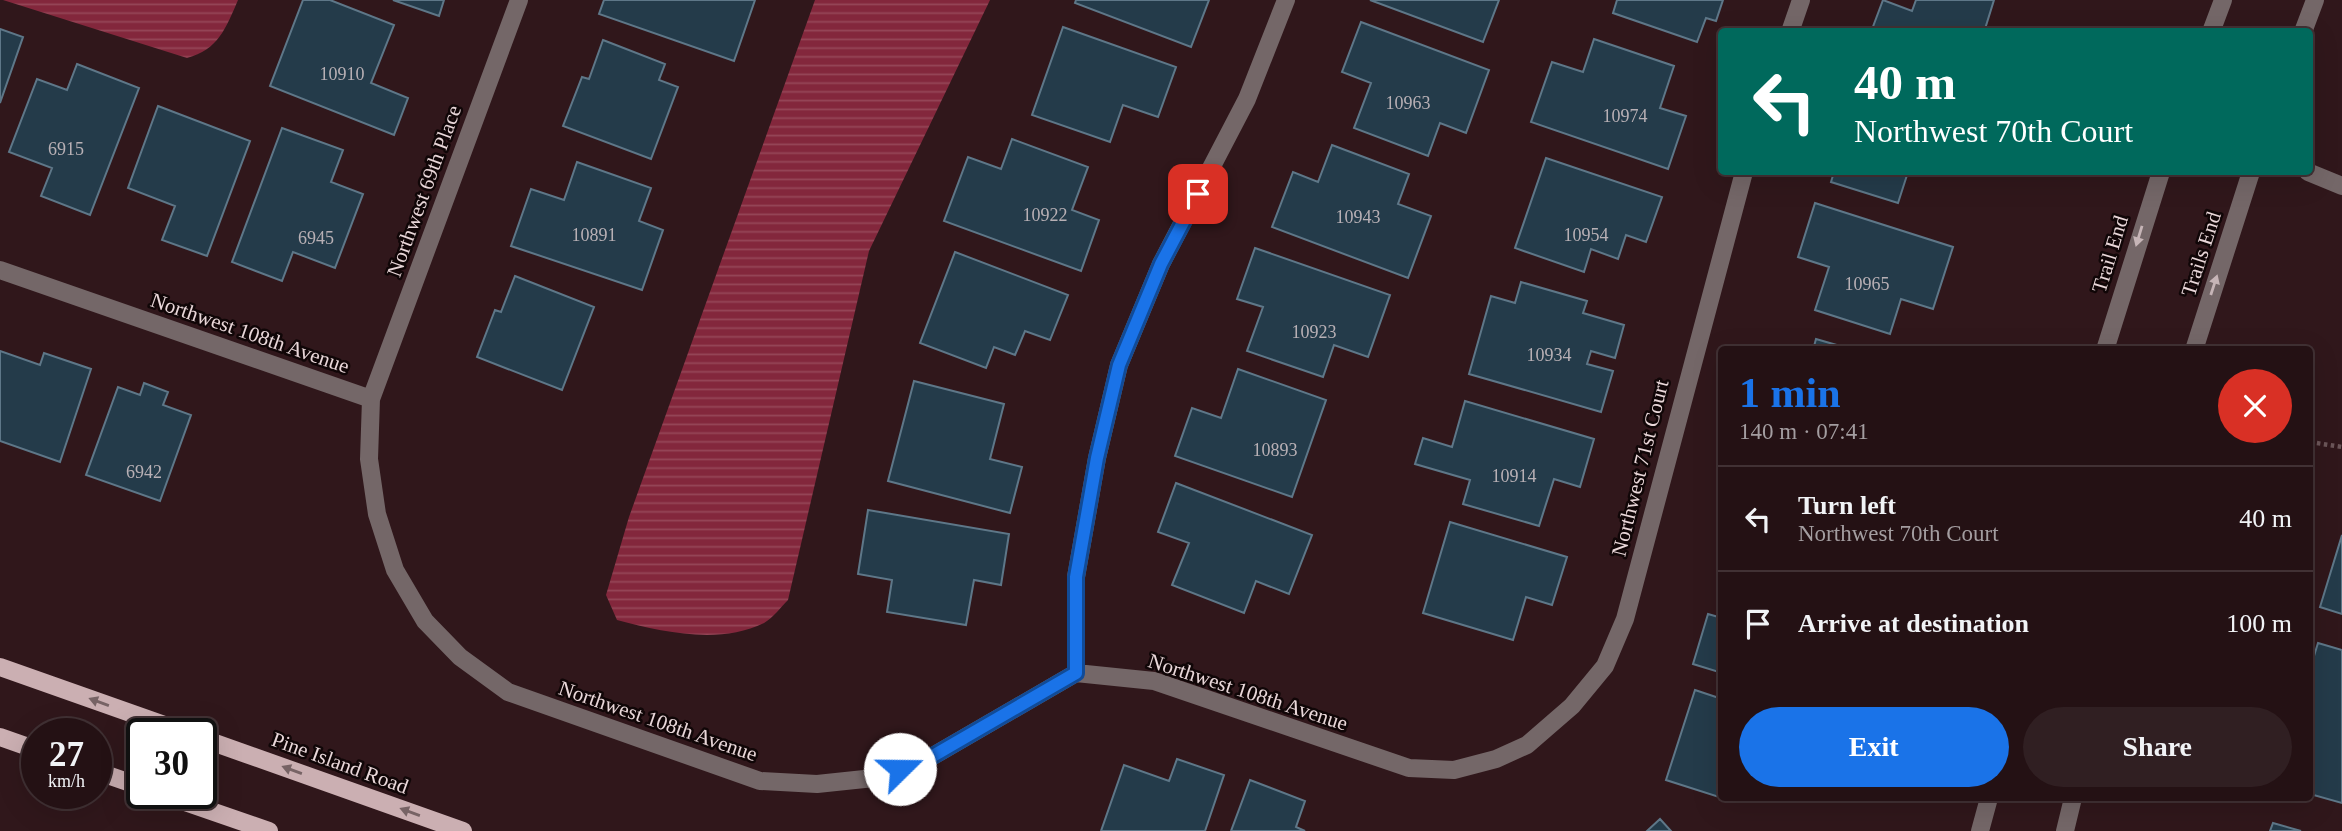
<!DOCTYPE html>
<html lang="en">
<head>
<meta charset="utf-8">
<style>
	body { margin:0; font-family:Georgia,serif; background:#301f22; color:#f1f3f6; height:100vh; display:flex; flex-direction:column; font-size:26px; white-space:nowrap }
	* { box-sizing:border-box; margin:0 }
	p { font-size:23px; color:#a39da0 }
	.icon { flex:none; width:38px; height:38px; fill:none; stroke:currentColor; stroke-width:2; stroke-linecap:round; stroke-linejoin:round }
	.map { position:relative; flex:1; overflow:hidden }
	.side { position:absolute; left:1718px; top:346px; width:595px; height:455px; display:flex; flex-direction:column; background:#241114; border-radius:7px; box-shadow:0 7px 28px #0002,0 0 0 2px #413134 }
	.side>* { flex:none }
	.banner { position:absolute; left:1718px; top:28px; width:595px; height:147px; border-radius:7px; box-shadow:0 7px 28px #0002,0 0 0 2px #413134; background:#00695c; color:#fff; overflow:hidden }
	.speed { position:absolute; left:21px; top:718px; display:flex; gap:14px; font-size:35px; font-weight:700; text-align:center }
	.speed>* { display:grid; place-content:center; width:91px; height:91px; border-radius:50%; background:#241114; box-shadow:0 7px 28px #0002,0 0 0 2px #413134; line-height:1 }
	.speed small { font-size:18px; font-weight:400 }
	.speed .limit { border:4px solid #111; border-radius:10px; background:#fff; color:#111 }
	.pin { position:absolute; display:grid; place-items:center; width:60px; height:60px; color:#fff; margin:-30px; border-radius:14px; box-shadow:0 4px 10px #0006 }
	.me { position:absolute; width:77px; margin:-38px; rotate:68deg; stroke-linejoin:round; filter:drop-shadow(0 0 5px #0008) }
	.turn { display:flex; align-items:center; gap:24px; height:147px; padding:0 21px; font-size:32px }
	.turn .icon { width:91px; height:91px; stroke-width:2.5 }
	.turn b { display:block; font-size:49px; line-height:60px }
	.round { display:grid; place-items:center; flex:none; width:74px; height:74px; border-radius:37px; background:#301f22 }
	.headline { display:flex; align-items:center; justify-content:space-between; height:119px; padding:0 21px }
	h1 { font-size:42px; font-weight:700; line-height:52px; color:#1a73e8 }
	.primary-button { display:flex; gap:14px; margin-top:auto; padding:14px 21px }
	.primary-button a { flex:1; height:80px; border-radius:42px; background:#1a73e8; color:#fff; font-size:28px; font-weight:700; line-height:80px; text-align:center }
	.primary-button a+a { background:#301f22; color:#f1f3f6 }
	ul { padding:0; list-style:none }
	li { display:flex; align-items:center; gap:21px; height:105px; padding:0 21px; border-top:2px solid #413134 }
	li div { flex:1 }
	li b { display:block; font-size:26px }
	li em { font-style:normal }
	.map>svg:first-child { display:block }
	.water { fill:url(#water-rules) }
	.building { fill:#243b4a; stroke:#5e7788; stroke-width:2 }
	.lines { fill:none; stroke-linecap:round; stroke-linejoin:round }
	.path { stroke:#6b5558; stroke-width:4.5; stroke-dasharray:3.5 3.5; stroke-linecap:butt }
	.minor { stroke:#746768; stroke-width:18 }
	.major { stroke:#cbafb2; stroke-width:18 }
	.oneway { fill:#c6b5b7 }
	.oneway2 { fill:#776365 }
	.route-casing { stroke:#114b97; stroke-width:18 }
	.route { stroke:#1a73e8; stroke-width:12 }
	.labels { text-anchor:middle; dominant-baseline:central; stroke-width:5; stroke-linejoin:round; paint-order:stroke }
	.number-label { font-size:18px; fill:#b8b0b5 }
	.street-label { font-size:21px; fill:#e9d7d9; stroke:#100607 }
</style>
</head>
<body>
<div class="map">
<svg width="2342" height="831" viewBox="0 0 2342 831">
	<defs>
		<pattern id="water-rules" width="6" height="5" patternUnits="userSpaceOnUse" patternTransform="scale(1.75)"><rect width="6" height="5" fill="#83273c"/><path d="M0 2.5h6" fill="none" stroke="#954658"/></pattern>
	</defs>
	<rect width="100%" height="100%" fill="#30171b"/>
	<path class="water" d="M3 0H238C226 28 218 50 187 58Z
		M815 0H990L869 251 788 600C781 607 773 618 764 623 719 645 663 632 617 620L606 595 629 517Z"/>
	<path class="building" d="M303 0H330L394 25 371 83 408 98 394 135 270 86Z
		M393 0H444L439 16Z
		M604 0H755L734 61 599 14Z
		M1076 0H1209L1191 47 1075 3Z
		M1370 0H1499L1483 42Z
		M1617 0H1723L1716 21 1706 18 1697 42 1613 13Z
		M1883 0 1912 11 1916 0H1994L1985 29 1993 32H1871Z
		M1361 22 1489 70 1466 133 1440 123 1428 156 1354 128 1371 83 1342 72Z
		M1063 27 1176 67 1158 117 1123 105 1110 142 1032 115Z
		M0 29 23 37 0 103Z
		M1594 39 1674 66 1660 108 1686 116 1668 169 1531 122 1552 62 1583 72Z
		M603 40 665 64 659 80 678 87 651 159 563 126 582 77 589 79Z
		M77 64 139 88 90 215 41 196 52 168 9 152 37 79 67 90Z
		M158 106 250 141 207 256 162 240 175 206 128 188Z
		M282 128 343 150 331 182 363 194 335 268 293 252 282 281 232 262Z
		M1012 139 1088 167 1072 210 1099 220 1081 271 944 221 968 157 1001 169Z
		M1332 145 1409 174 1398 204 1431 216 1408 278 1272 227 1293 172 1318 182Z
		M1546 158 1662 197 1646 242 1626 235 1618 259 1591 249 1584 272 1515 248Z
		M577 162 651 188 639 221 663 230 642 290 511 246 531 189 564 200Z
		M1834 172H1908L1898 203 1831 182Z
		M1815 203 1953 247 1933 309 1901 299 1890 334 1815 310 1829 267 1798 257Z
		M1255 248 1390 295 1368 357 1334 345 1323 377 1247 351 1263 307 1237 299Z
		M955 252 1068 295 1050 340 1025 331 1015 355 994 347 986 368 920 343Z
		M515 276 594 307 562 390 477 357 495 310 501 312Z
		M1521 282 1587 301 1583 313 1624 325 1615 358 1591 351 1587 364 1613 371 1601 412 1469 374 1491 296 1515 303Z
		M1816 339 1854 350H1813Z
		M0 351 40 365 44 353 91 369 60 462 0 441Z
		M1238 369 1326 400 1292 497 1175 456 1192 408 1221 418Z
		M914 381 1004 404 990 459 1022 467 1010 513 888 481Z
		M144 383 168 392 163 405 191 415 160 501 86 475 118 387 140 395Z
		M1465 401 1594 439 1580 487 1554 479 1539 526 1463 504 1470 480 1415 464 1423 438 1452 447Z
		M1176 483 1312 535 1289 594 1256 581 1244 613 1172 585 1189 543 1158 532Z
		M868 510 1009 534 1001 585 974 580 966 625 887 612 892 580 858 574Z
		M1450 522 1567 557 1552 605 1526 597 1513 640 1423 613Z
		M2342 535V614L2320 607Z
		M1708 614 1722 618V673L1693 664Z
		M2318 643 2342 650V803L2310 794V669Z
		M1695 690 1722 699V798L1666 780Z
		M1177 759 1224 775 1205 831H1101L1124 765 1169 781Z
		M1250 780 1305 801 1296 827 1305 831H1231Z
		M1660 819 1671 831H1647Z
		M2273 823 2301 831H2270Z"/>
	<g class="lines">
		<path class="path" d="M2310 442 2342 447"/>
		<path class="minor" d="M519 0 371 399 369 459 377 514 395 570 425 621 460 657 508 692 760 781 817 784 874 778 926 760 1076 673 1154 681 1409 768 1454 770 1496 759 1527 745 1572 706 1605 666 1625 619 1744 172
			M1790 32 1801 0
			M2211 32 2223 0
			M2303 32 2315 0
			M2308 172 2342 186
			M0 270 371 399
			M2105 350 2161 172
			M2194 350 2251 172
			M1076 673V577L1097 458 1119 365 1161 264 1247 99 1286 0
			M1980 831 1989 798
			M2065 831 2073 798"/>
		<path class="major" d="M0 667 187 733
			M0 737 37 750
			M201 738 463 831
			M96 771 142 787
			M159 793 269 831"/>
	</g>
	<defs><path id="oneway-solid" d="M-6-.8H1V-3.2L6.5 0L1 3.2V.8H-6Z" transform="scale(1.75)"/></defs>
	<g class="oneway">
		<use href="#oneway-solid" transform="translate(2139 236) rotate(107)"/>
		<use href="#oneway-solid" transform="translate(2214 285) rotate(-72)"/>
	</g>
	<g class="oneway2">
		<use href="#oneway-solid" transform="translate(99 702) rotate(-160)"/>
		<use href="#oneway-solid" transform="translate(292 770) rotate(-160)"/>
		<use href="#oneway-solid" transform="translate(410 812) rotate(-160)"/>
	</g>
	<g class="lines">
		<defs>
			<path id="route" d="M900 769 926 760 1076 673V577L1097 458 1119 365 1161 264 1198 194"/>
		</defs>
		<use href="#route" class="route-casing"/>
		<use href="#route" class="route"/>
	</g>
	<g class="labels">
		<g class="number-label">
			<text x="342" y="74">10910</text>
			<text x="1408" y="103">10963</text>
			<text x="1625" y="116">10974</text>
			<text x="66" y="149">6915</text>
			<text x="1045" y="215">10922</text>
			<text x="1358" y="217">10943</text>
			<text x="594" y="235">10891</text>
			<text x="1586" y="235">10954</text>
			<text x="316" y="238">6945</text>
			<text x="1867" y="284">10965</text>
			<text x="1314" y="332">10923</text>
			<text x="1549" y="355">10934</text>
			<text x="1275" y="450">10893</text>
			<text x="144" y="472">6942</text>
			<text x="1514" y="476">10914</text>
		</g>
		<g class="street-label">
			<text transform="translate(424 191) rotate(-70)">Northwest 69th Place</text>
			<text transform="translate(2110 254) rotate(-73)">Trail End</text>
			<text transform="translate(2201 254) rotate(-72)">Trails End</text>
			<text transform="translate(250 333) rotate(19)">Northwest 108th Avenue</text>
			<text transform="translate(1640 468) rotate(-76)">Northwest 71st Court</text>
			<text transform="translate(1248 692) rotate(18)">Northwest 108th Avenue</text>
			<text transform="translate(658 721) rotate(19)">Northwest 108th Avenue</text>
			<text transform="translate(340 763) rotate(20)">Pine Island Road</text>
		</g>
	</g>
</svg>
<div class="speed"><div>27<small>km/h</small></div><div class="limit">30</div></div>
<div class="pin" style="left:1198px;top:194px;background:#d93025"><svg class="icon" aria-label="arrive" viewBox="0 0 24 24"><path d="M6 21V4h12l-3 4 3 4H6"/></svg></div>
<svg class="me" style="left:900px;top:769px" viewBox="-20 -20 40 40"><circle r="19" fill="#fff"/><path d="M0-13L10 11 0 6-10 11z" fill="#1a73e8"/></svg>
<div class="banner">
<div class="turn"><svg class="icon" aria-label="left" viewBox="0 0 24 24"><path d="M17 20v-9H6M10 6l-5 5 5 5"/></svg><div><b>40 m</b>Northwest 70th Court</div></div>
</div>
<section class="side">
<div class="headline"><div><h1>1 min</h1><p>140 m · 07:41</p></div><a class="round" style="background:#d93025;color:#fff"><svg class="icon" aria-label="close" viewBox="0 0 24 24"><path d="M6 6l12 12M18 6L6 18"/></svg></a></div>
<ul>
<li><svg class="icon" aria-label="left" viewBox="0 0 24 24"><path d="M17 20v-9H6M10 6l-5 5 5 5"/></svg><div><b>Turn left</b><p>Northwest 70th Court</p></div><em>40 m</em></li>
<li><svg class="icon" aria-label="arrive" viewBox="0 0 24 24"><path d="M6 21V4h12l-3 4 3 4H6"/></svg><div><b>Arrive at destination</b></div><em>100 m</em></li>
</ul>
<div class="primary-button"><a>Exit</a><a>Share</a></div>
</section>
</div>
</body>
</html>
